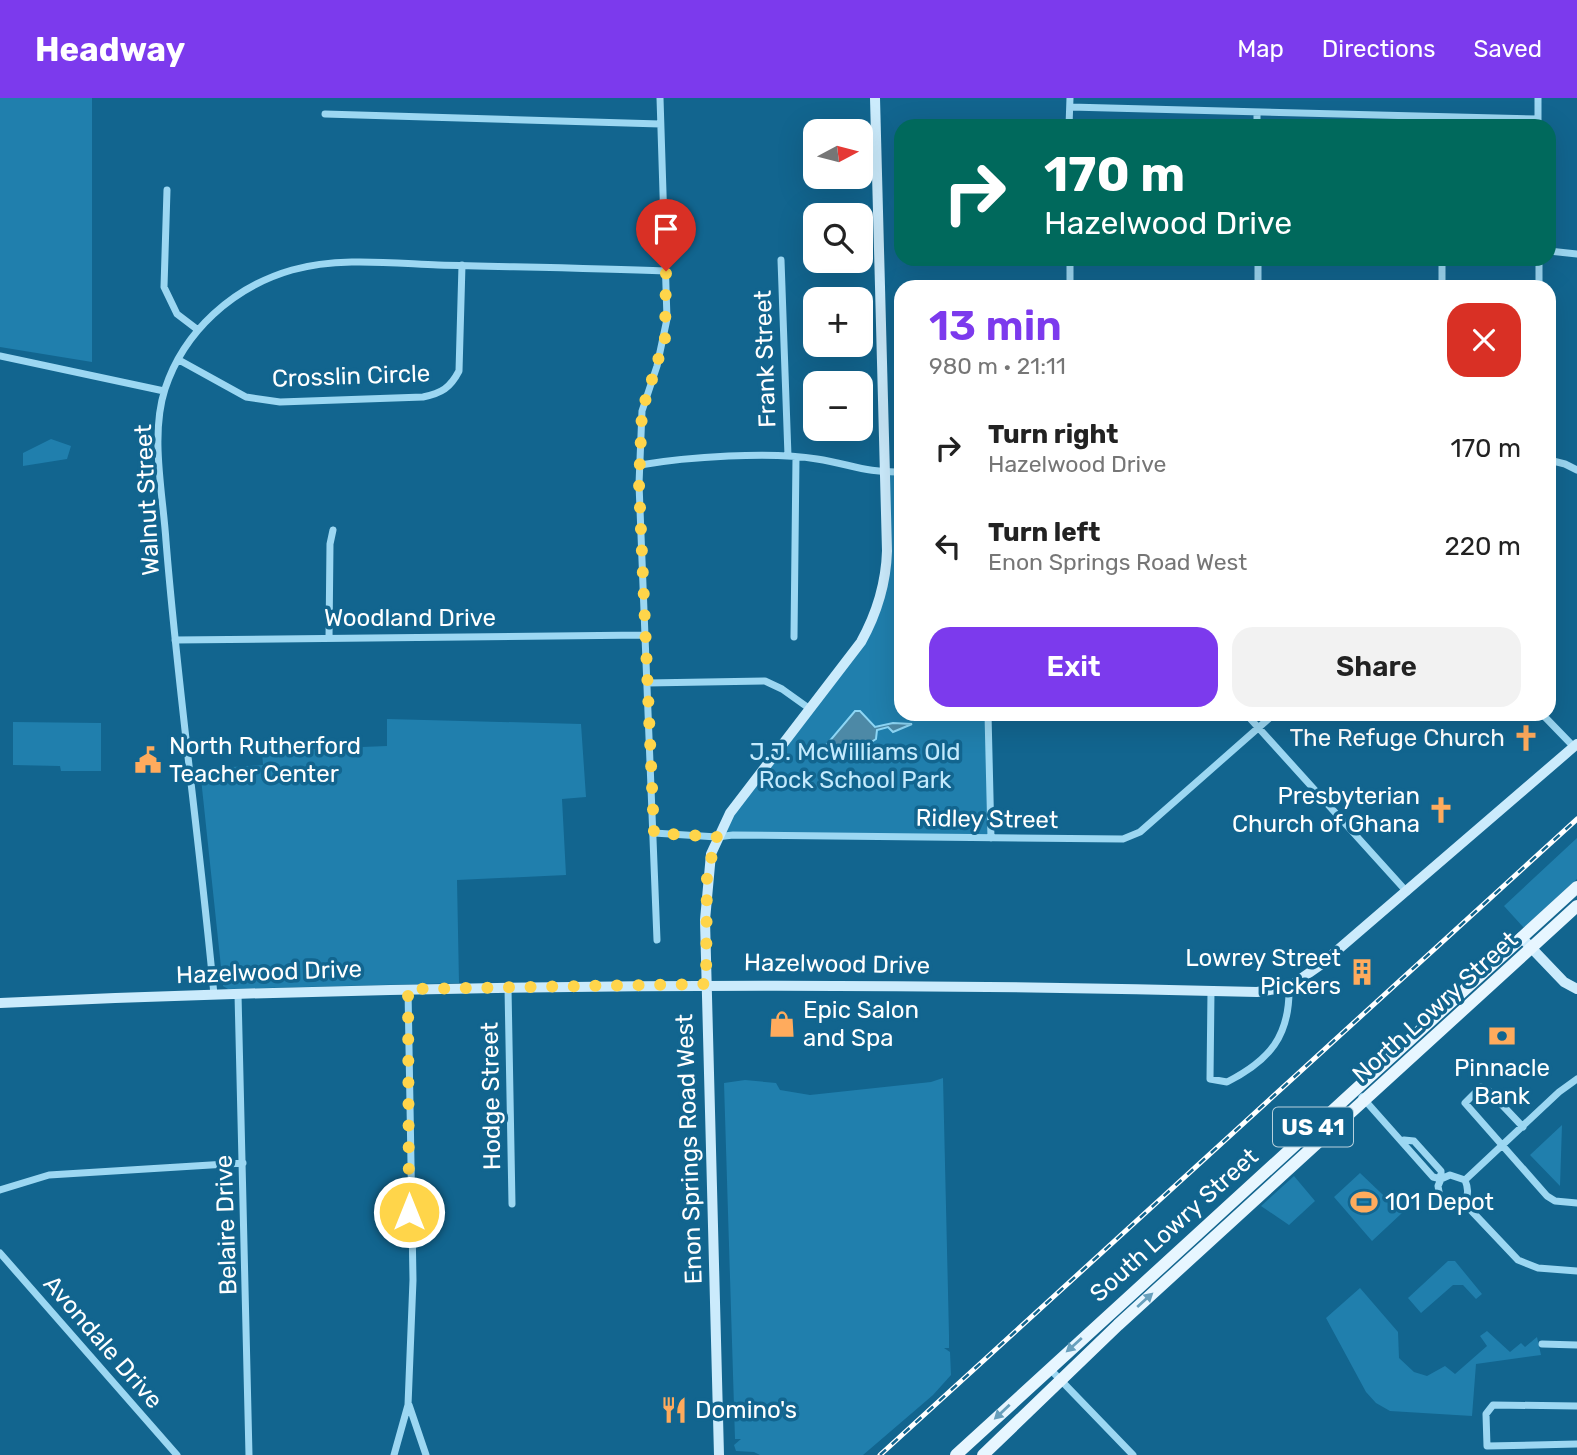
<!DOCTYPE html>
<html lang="en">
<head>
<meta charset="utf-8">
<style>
	body { margin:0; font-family:Rubik,sans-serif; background:#f2f2f2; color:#222; height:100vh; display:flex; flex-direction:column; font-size:26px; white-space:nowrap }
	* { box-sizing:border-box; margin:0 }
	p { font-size:23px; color:#767676 }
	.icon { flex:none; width:38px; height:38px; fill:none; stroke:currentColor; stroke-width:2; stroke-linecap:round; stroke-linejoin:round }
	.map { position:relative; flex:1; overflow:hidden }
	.drawer { position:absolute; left:894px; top:182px; width:662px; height:441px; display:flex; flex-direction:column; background:#fff; border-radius:21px; box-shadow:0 7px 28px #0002 }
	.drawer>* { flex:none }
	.top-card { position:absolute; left:894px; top:21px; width:662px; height:147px; border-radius:21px; box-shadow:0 7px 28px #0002; background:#00695c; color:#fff; overflow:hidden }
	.needle { width:46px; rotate:83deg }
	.fabs { position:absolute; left:803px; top:21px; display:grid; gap:14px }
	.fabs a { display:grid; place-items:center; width:70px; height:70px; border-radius:14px; background:#fff; box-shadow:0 7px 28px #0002; font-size:35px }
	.pin { position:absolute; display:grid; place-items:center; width:60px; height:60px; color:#fff; margin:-72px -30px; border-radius:50% 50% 50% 0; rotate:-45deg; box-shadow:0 0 7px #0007 }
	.pin .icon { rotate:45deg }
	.me { position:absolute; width:77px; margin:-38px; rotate:0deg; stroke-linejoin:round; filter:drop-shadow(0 0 5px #0008) }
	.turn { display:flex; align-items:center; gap:24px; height:147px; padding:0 35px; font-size:32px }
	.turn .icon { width:91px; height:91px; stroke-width:2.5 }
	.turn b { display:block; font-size:49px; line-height:60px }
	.round { display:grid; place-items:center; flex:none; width:74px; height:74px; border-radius:21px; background:#f2f2f2 }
	.head { display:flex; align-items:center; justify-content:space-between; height:119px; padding:0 35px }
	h1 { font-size:42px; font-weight:600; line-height:52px; color:#7c3aed }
	.cta { display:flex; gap:14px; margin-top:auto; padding:14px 35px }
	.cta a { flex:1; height:80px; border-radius:21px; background:#7c3aed; color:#fff; font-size:28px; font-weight:600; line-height:80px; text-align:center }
	.cta a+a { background:#f2f2f2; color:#222 }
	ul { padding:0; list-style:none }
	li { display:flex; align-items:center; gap:21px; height:98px; padding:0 35px }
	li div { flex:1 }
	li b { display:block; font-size:26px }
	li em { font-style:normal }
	header { display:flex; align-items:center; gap:42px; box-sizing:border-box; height:98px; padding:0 35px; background:#7c3aed; color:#fff }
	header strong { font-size:33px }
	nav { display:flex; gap:38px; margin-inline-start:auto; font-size:24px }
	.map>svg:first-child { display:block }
	.green { fill:#207fad }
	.water { fill:#4d89a6; stroke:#8dd6f5; stroke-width:2 }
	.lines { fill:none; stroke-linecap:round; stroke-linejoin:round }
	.street { stroke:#9cd7f2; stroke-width:7 }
	.secondary { stroke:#cbebfc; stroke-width:10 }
	.primary { stroke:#e7f6ff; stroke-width:12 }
	.rail-casing { stroke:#fff; stroke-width:5 }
	.rail { stroke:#12658f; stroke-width:2.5; stroke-dasharray:8; stroke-linecap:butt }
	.oneway { fill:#679fbc }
	.route { stroke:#ffd54a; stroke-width:12; stroke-dasharray:0 21.6 }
	.labels { text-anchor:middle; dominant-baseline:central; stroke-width:7; stroke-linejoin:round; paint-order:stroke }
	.shield { fill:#12658f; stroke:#b8d1dd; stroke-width:2 }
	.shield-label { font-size:23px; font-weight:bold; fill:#fff }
	.street-label { font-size:24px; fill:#fff; stroke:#12658f }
	.poi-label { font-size:24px; fill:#fff; stroke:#12658f; text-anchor:start }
	.park-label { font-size:24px; fill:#c3eafd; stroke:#12658f }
</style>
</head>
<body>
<header>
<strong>Headway</strong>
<nav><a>Map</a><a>Directions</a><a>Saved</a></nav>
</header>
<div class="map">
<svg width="1577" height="1357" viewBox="0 0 1577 1357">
	<rect width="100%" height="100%" fill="#12658f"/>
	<path class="green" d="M0 0H92V264L0 249Z
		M51 341 71 348 67 361 23 368V355Z
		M885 374H901V616H988L991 740 717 739 854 554 884 486Z
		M387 621 581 626 586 699 562 701 566 777 457 782 459 885 228 891 223 888 200 671 263 667 262 653 387 648Z
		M13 624 101 625V673H61L60 668 13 667Z
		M1577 740V781L1524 830 1504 808Z
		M943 980 949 1237V1250H944L950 1254 951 1277 933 1297 863 1357H760L754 1354 736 1353 734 1347 741 1341H735L724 985 745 982 776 985 780 992 810 997 931 984Z
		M1562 1027 1560 1088 1530 1057Z
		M1360 1075 1402 1115 1372 1143 1334 1099Z
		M1294 1078 1315 1103 1289 1127 1261 1108Z
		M1448 1163H1455L1482 1196 1476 1201 1463 1187H1453L1421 1215 1408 1200Z
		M1360 1190 1398 1234 1399 1260 1414 1274 1427 1278 1445 1268 1455 1276 1487 1248 1480 1238 1487 1233 1510 1254 1521 1245 1525 1249 1537 1239 1541 1257 1476 1266 1472 1318 1390 1313 1376 1305 1366 1294 1326 1220Z"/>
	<path class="water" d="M855 613H860L875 629 893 625 912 626 893 634 888 629 877 632 876 641 862 650 845 651 837 661H828L822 652Z"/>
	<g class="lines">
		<path class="street" d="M1070 9 1538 21
			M1257 15V28
			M325 16 660 26
			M1069 28 1070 0
			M1538 28V0
			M167 92 164 189 177 216 198 232
			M1549 153 1577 156
			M1070 161V189
			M1258 161V189
			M1442 161V189
			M1539 161V189
			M781 162 788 358
			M0 258 164 293
			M179 262 246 299 280 304 423 299C442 295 450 290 459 273L462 167
			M1549 362 1565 366 1577 372
			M640 367C686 359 771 353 817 361 850 366 866 375 901 374
			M794 539 796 359
			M329 540 330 446 333 432
			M175 542 645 537
			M647 585 765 583 782 591 810 611
			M988 616 991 740
			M1246 616 1407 794
			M1542 616 1574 649
			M654 735 717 739 733 737 1123 741 1140 734 1274 616
			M657 842 639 386 642 313 657 268 667 221 660 0
			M508 890 512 1106
			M1211 893 1210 981 1227 984C1270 962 1290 938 1289 889
			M238 896 249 1357
			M214 897C200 745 178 594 166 443 163 396 150 337 165 291 184 233 233 189 292 172 338 159 390 165 438 167 514 169 590 170 666 173
			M1362 999 1433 1079 1441 1081 1438 1088 1441 1105 1456 1109C1468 1103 1470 1094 1465 1082L1450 1077 1441 1081V1073L1414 1043 1404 1042
			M1523 1029 1487 991 1481 989 1465 1005 1547 1098 1555 1103 1577 1105
			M1465 1082 1559 994 1577 981
			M0 1092 49 1077 243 1065
			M1464 1105 1518 1162 1538 1170 1577 1173
			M0 1155 177 1357
			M1542 1246 1577 1247
			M1049 1270 1133 1357
			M409 1307 426 1357
			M1577 1308 1493 1307 1486 1316 1487 1348 1577 1346
			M394 1357 408 1307 413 1182 408 891"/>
		<path class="secondary" d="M1521 839 1564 884 1577 891
			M0 905C419 886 838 883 1257 894L1289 889 1319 868 1577 646
			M719 1357 705 822 711 756 730 715 861 544C877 515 886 487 887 453L875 0"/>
		<path class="primary" d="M956 1357 1577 789
			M983 1357 1118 1227 1577 808"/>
		<defs>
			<path id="rail" d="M880 1357 1577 721"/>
		</defs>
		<use href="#rail" class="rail-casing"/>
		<use href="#rail" class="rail"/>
	</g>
	<defs><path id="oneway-solid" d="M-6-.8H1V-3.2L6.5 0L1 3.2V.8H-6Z" transform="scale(1.75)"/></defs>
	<g class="oneway">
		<use href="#oneway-solid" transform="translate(1145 1202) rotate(-42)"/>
		<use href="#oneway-solid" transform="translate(1074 1247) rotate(138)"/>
		<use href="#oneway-solid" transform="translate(1002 1314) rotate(137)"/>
	</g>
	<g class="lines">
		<path class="route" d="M409 1114 408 891 706 886 707 776 717 739 654 735 639 386 642 313 665 240 666 173"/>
	</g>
	<defs>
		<symbol id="church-bare" viewBox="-9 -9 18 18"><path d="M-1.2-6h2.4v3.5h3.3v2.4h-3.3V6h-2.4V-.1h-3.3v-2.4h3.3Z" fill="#ffab5d" stroke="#12658f" stroke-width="2.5" paint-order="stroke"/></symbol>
		<symbol id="civic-bare" viewBox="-9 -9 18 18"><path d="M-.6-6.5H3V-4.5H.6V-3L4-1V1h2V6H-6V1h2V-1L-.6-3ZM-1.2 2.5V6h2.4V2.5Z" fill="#ffab5d" stroke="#12658f" stroke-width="2.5" paint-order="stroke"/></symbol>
		<symbol id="building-bare" viewBox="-9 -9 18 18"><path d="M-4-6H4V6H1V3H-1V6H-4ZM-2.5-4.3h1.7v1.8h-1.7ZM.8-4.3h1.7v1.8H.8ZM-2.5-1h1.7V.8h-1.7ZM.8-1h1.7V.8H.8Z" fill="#ffab5d" stroke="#12658f" stroke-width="2.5" paint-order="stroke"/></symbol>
		<symbol id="shop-bare" viewBox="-9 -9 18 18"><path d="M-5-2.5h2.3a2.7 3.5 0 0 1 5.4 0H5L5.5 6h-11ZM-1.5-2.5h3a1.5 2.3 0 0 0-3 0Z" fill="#ffab5d" stroke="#12658f" stroke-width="2.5" paint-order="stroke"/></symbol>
		<symbol id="bank-bare" viewBox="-9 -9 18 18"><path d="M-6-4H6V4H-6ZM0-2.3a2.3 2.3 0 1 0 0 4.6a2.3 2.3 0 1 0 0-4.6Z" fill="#ffab5d" stroke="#12658f" stroke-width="2.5" paint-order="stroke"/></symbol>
		<symbol id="stadium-bare" viewBox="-9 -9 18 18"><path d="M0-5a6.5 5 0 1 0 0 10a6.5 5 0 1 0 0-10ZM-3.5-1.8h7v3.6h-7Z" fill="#ffab5d" stroke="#12658f" stroke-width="2.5" paint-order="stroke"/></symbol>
		<symbol id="restaurant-bare" viewBox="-9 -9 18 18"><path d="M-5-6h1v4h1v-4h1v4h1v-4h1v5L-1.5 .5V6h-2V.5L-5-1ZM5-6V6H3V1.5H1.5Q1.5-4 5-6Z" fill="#ffab5d" stroke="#12658f" stroke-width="2.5" paint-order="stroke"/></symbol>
	</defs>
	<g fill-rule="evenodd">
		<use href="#church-bare" x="1507" y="621" width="38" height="38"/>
		<use href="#civic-bare" x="129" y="643" width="38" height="38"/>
		<use href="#church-bare" x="1422" y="693" width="38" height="38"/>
		<use href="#building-bare" x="1343" y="855" width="38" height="38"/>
		<use href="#shop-bare" x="763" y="907" width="38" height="38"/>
		<use href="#bank-bare" x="1483" y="919" width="38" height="38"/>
		<use href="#stadium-bare" x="1345" y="1085" width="38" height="38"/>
		<use href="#restaurant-bare" x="655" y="1293" width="38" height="38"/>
	</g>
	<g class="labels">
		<rect class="shield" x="1273" y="1009.5" width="80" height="39" rx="5"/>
		<g class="shield-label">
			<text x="1313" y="1029">US 41</text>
		</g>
		<g class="street-label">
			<text transform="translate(765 261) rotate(-92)">Frank Street</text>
			<text transform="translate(351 278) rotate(-2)">Crosslin Circle</text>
			<text transform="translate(147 402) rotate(-93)">Walnut Street</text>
			<text x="410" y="520">Woodland Drive</text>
			<text transform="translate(987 721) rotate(1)">Ridley Street</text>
			<text transform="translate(837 866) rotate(1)">Hazelwood Drive</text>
			<text transform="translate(269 874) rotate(-2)">Hazelwood Drive</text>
			<text transform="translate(1435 909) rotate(-42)">North Lowry Street</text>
			<text transform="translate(491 998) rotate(-91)">Hodge Street</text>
			<text transform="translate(689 1051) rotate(-92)">Enon Springs Road West</text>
			<text transform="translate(226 1127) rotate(-92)">Belaire Drive</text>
			<text transform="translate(1174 1127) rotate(-42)">South Lowry Street</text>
			<text transform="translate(103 1244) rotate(49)">Avondale Drive</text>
		</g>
		<g class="poi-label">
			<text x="1505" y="640" text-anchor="end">The Refuge Church</text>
			<text x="169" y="648">North Rutherford<tspan x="169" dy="28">Teacher Center</tspan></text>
			<text x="1420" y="698" text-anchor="end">Presbyterian<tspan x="1420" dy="28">Church of Ghana</tspan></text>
			<text x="1341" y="860" text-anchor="end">Lowrey Street<tspan x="1341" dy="28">Pickers</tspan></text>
			<text x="803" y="912">Epic Salon<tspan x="803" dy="28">and Spa</tspan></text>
			<text x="1502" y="970" text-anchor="middle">Pinnacle<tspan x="1502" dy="28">Bank</tspan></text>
			<text x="1385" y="1104">101 Depot</text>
			<text x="695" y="1312">Domino's</text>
		</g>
		<g class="park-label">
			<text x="855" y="654">J.J. McWilliams Old<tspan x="855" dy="28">Rock School Park</tspan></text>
		</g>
	</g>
</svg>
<div class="fabs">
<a><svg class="needle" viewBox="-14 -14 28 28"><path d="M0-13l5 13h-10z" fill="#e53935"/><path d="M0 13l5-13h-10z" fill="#767676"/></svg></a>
<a><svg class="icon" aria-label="search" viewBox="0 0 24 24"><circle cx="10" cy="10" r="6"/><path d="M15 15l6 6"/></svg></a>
<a>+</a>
<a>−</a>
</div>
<div class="pin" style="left:666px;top:173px;background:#d93025"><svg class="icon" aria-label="arrive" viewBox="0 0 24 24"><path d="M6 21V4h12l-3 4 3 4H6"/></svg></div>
<svg class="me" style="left:409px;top:1114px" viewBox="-20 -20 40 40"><circle r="17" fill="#ffd54a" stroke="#fff" stroke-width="3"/><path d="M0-11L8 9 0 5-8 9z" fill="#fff"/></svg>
<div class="top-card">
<div class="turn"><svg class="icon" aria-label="right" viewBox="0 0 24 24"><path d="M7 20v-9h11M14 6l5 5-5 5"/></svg><div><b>170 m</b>Hazelwood Drive</div></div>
</div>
<section class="drawer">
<div class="head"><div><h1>13 min</h1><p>980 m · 21:11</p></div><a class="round" style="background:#d93025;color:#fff"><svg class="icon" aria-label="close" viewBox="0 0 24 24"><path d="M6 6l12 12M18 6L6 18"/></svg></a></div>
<ul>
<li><svg class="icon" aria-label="right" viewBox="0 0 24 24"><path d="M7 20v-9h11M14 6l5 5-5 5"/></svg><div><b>Turn right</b><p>Hazelwood Drive</p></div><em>170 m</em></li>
<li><svg class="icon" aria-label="left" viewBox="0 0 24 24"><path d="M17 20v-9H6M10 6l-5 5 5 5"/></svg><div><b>Turn left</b><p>Enon Springs Road West</p></div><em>220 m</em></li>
</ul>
<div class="cta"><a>Exit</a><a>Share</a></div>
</section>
</div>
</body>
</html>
